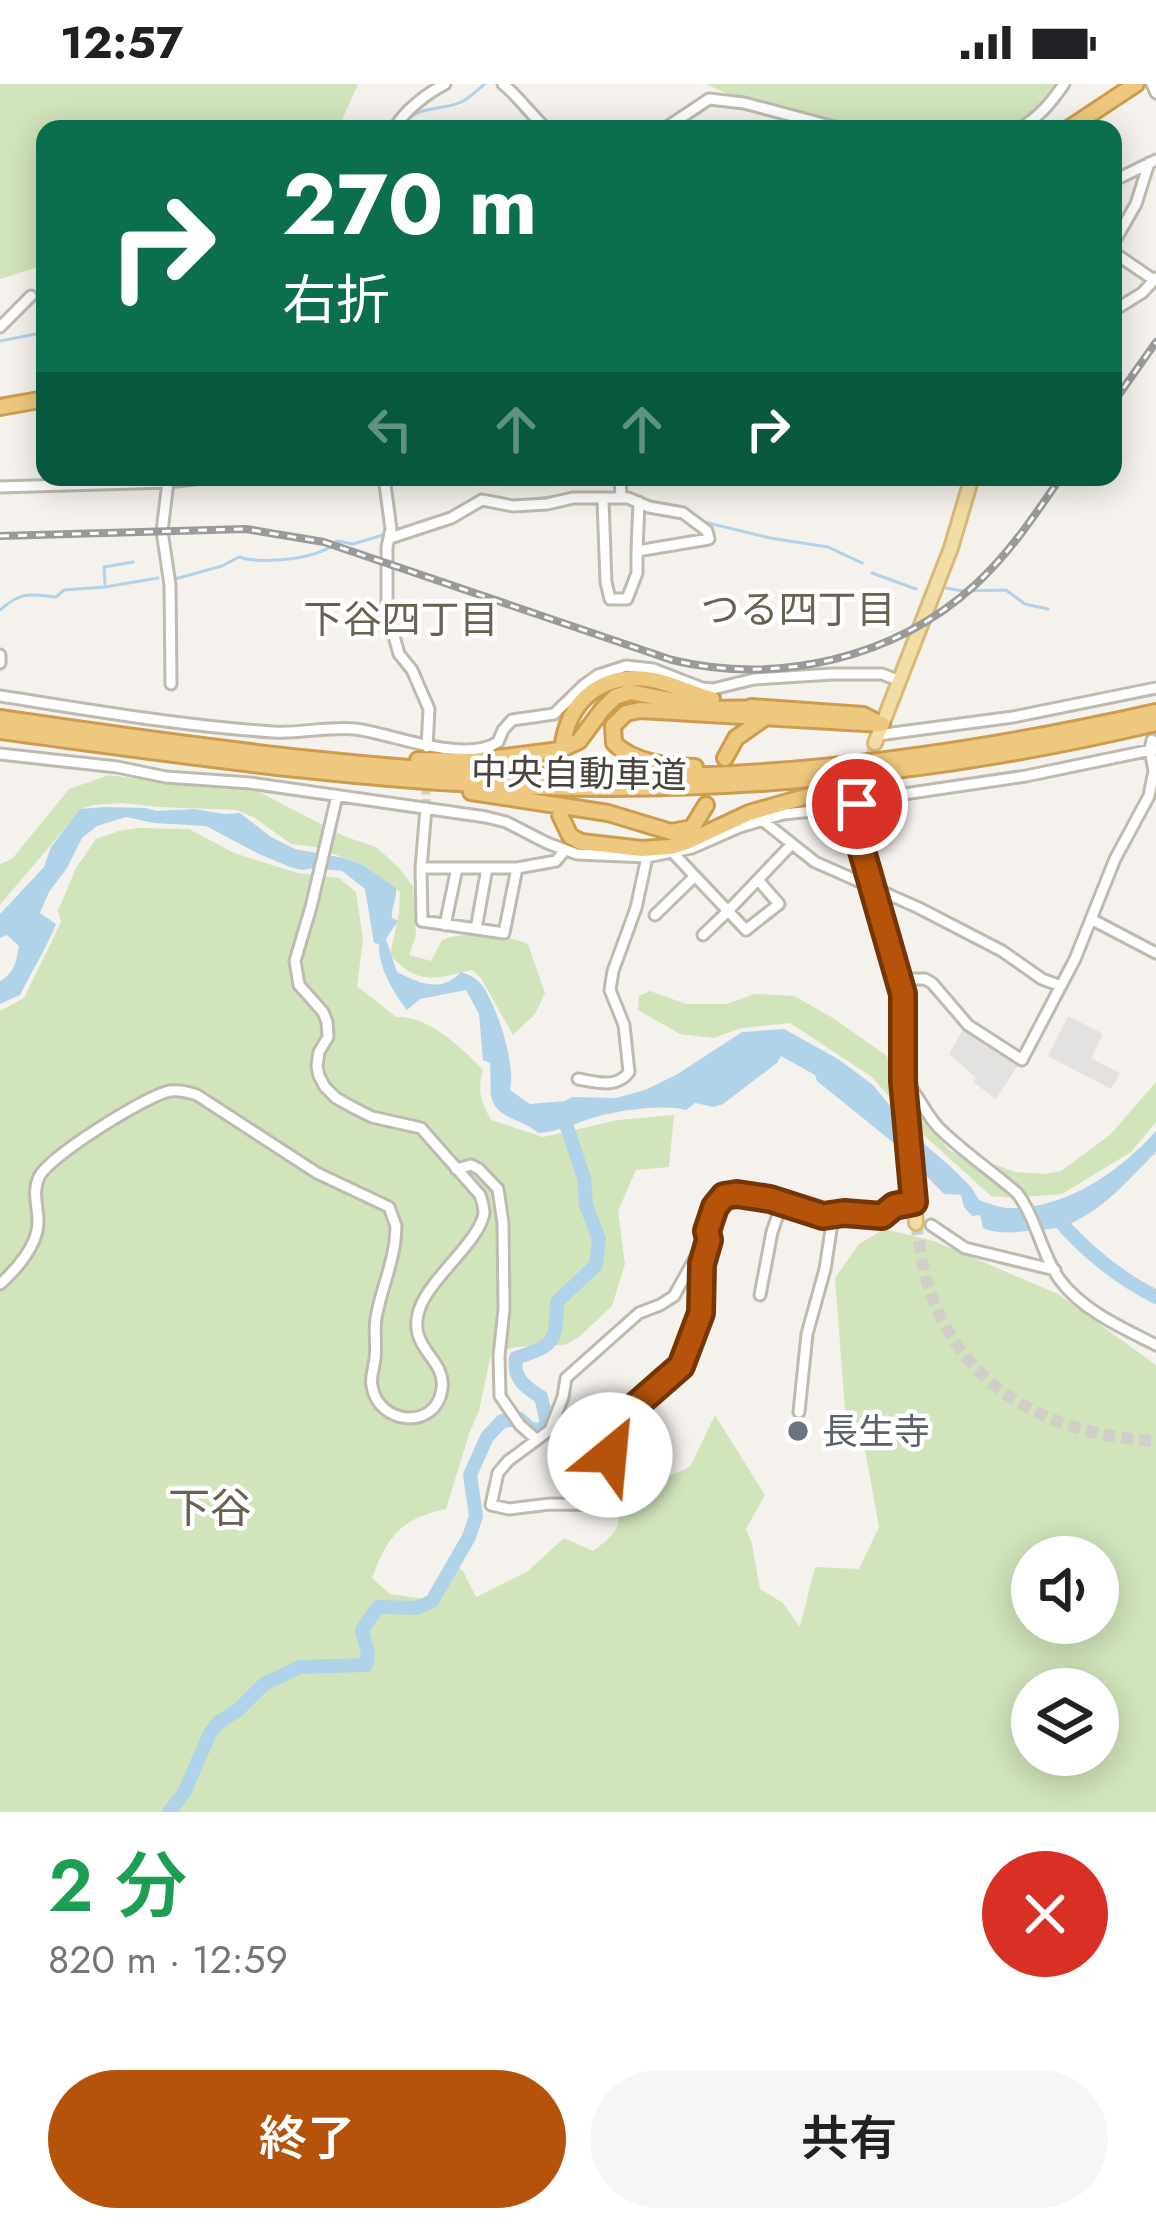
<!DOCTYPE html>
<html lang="ja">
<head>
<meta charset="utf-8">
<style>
	body { margin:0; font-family:Jost,"Noto Sans JP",sans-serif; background:#f6f6f6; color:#202124; height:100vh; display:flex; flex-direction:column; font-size:45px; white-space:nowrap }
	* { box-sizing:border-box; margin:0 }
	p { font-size:39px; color:#757577 }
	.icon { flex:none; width:66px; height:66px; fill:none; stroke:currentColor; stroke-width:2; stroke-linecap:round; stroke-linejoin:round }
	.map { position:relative; height:1728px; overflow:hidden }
	.panel { display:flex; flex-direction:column; background:#fff; flex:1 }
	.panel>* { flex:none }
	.top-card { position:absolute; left:36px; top:36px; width:1086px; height:366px; border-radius:24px; box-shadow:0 6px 30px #0003; background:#0b6e4f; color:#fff; overflow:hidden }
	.tools { position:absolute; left:1011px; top:1452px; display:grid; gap:24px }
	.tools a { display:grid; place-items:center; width:108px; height:108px; border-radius:50%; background:#fff; box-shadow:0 6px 30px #0003; font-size:60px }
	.pin { position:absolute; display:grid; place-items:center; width:102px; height:102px; color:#fff; margin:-51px; border:6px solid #fff; border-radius:50%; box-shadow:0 3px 12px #0007 }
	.me { position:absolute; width:132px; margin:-66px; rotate:28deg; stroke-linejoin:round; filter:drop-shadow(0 0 9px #0008) }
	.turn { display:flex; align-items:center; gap:42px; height:252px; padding:0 48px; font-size:54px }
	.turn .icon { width:156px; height:156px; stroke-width:2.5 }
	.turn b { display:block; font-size:84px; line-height:102px }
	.lanes { display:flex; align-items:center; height:114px; padding:0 48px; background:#0003; justify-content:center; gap:60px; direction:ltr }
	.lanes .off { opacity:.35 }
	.round { display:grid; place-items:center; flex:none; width:126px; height:126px; border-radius:63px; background:#f6f6f6 }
	.headline { display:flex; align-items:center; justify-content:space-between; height:204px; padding:0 48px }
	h1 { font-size:72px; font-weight:600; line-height:90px; color:#1e9e55 }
	.primary-button { display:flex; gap:24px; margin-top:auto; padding:24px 48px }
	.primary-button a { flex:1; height:138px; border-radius:72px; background:#b45309; color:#fff; font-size:48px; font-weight:600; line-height:138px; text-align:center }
	.primary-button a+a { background:#f6f6f6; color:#202124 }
	.status { display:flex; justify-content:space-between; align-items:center; height:84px; padding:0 60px; background:#fff; direction:ltr }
	.status svg { height:33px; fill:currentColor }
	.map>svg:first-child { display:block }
	.green { fill:#d1e4bb; fill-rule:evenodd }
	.parking { fill:#e4e2e0 }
	.water { fill:#b1d3e9 }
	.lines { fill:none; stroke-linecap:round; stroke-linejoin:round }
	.stream { stroke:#b1d3e9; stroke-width:3 }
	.river { stroke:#b1d3e9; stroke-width:14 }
	.minor-tunnel { stroke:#d2cfc9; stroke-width:9; stroke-dasharray:9 4.5; stroke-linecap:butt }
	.major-tunnel { stroke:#d2cfc9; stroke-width:12; stroke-dasharray:12 6; stroke-linecap:butt }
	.highway-tunnel { stroke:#d2cfc9; stroke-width:14; stroke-dasharray:14 7; stroke-linecap:butt }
	.minor-casing { stroke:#bfbab0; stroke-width:15 }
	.major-casing { stroke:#d7ba78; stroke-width:18 }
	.highway-casing { stroke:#cd9d4e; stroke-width:20 }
	.minor { stroke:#fff; stroke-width:9 }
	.major { stroke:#f3dda7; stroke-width:12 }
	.highway { stroke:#eec87e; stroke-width:14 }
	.rail-casing { stroke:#9a9a9a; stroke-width:8 }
	.rail { stroke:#fff; stroke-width:3; stroke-dasharray:9; stroke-linecap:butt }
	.route-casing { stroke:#753606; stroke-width:30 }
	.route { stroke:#b45309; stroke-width:21 }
	.worship-dot { fill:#6b7280; stroke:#fff; stroke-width:4.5 }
	.labels { text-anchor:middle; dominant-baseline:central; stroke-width:9; stroke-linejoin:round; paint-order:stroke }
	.street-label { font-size:36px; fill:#48433b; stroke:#fff }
	.worship-label { font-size:36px; fill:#5b616d; stroke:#fff; text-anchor:start }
	.neighbourhood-label { font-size:39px; fill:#6a6153; stroke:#fff }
	.quarter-label { font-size:42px; fill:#6a6153; stroke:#fff }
</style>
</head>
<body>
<div class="status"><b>12:57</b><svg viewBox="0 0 49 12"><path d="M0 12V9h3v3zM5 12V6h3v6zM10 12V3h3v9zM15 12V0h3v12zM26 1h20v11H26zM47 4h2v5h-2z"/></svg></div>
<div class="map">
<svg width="1156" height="1728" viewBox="0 0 1156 1728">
	<rect width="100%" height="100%" fill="#f5f2ed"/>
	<path class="green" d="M0 0H358L338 45H45V181L0 195Z
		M706 0H1056L1052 18 1017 45H871L762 25Z
		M109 691 204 703 255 706 346 753 376 763 397 782 413 802 416 851 409 871 431 877 442 856C466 846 505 850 528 860L545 909 535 930 513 951 481 894 472 886C433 895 420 902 390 871L399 829 400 808 363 781 315 763 291 760 255 734 236 726 158 723 122 719 93 721 81 725 0 821V780L12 775 69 705Z
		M137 744 189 745 234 769 297 789 339 794 356 808 363 856 357 902 396 933C429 932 461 963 483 986 477 1006 481 1018 491 1036L543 1053 618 1036 674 1031 669 1083 636 1086 618 1127 625 1180 612 1222 579 1253 565 1261 515 1263 491 1270 479 1327 469 1350 446 1425C401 1434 387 1453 372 1494L390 1510 425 1515 455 1480 463 1487 476 1513 528 1487 564 1454 593 1467C633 1437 613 1439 612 1399 612 1390 616 1379 619 1370L654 1364 660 1396 690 1383 715 1331 765 1411 746 1445 752 1460 760 1505 783 1519 800 1543 815 1483 859 1485 879 1443 861 1344 845 1326 835 1194 859 1160 884 1145 934 1157 1058 1210 1156 1281V1728H0V927L24 914 61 838 58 827 76 784 96 755 119 747ZM1032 1473H1098V1539H1032ZM1032 1605H1098V1671H1032Z
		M650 907 686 920H726L755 910 794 912 833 934 887 972 896 1003 949 1066 969 1076 996 1081 1016 1088 1044 1090 1061 1087 1110 1051 1156 998V1038L1131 1068 1062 1110 1014 1114 991 1112 917 1045 872 993 790 939 742 944 713 954 680 950 638 926 639 912Z"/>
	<path class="parking" d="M1068 932 1103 950 1091 974 1120 989 1111 1005 1048 972Z
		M963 945 1018 981 996 1015 973 998 976 994 949 970Z"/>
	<path class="water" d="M105 723 146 724 157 727 194 725 224 730 240 729 271 753 295 765 344 774 363 781 396 804C397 815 391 824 392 834L398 837 386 855 397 888C420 900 442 909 461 888 471 891 478 895 484 904 498 926 516 981 510 1006L530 1020 565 1017 572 1013 616 1014 645 1006 676 991 742 948 784 945 838 975 873 1001 914 1051 951 1083 971 1103 979 1116C988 1119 998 1123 1007 1124 1065 1126 1119 1088 1156 1047V1068C1123 1101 1088 1145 1040 1146 1019 1147 1003 1152 983 1144L980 1131 972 1132 964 1123 961 1111 944 1110 895 1060 817 997 815 991 781 972 777 979 723 1020 714 1023 695 1019 686 1026C662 1020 621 1026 596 1033 575 1039 559 1048 538 1049 524 1035 494 1035 491 1011 490 1001 491 990 490 979L483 976 479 930 466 906 420 915 407 926C393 908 378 883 379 860L374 859 365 805 342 787 314 784 302 786 290 783 259 770 206 742 154 739 126 733 97 742 82 754 67 784 49 808 40 829 56 840C46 865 32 887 20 911L0 920V897C15 889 16 877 19 862L7 851 0 854V830L44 783 51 763 80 725Z"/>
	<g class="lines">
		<path class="stream" d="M507 10 536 45
			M401 45C412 20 440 28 461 18 470 14 478 5 485 0
			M0 257 41 249 45 236
			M576 409H615
			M517 417 567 411
			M676 423 684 424 704 438 770 454 828 463 862 479
			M872 489 916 505
			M175 495 222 482 239 473C262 481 322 475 337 457L353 460 383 451
			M105 500 104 483 133 478
			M946 504 963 507 1006 506 1025 520 1048 525
			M0 526C22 507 29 510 56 513L64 506 105 503 158 494"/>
		<path class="river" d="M1053 1129C1082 1165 1115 1192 1156 1213
			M169 1728 184 1709 210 1649 219 1638 238 1626 264 1600 300 1583 366 1581 368 1570 362 1546 378 1523 417 1524 432 1517 469 1453 476 1432 470 1391 487 1353 502 1337 520 1335 529 1344 540 1347 547 1339 541 1313C525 1303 513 1295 516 1274 555 1261 556 1259 557 1218L596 1181 599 1155 586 1121 584 1094 562 1028"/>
		<path class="minor-tunnel" d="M1152 656V616
			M426 724V693"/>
		<path class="major-tunnel" d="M860 710 875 659
			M916 1139C920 1164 923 1189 932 1213 968 1311 1059 1352 1156 1357"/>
		<path class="highway-tunnel" d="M560 731 563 659"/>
		<defs>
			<path id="minor" d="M503 0C520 14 531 31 547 45
				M1152 0 1156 9
				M394 45C404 27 426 10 445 0
				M664 45 709 15 744 19 842 45
				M1019 45C1039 33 1051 19 1064 0
				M1113 97 1156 76
				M1113 160 1136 120 1149 79
				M1113 168 1154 196
				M1113 227 1142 209 1156 194
				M0 243 31 212
				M384 393 391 445 387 463V527L399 570 412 586 429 625 427 663
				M620 393 621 414
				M168 398 162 447 170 501 171 600
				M0 403 168 398 211 393
				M390 454 451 434 482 416 513 422 547 420 573 414H628L649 423 683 429 707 447 709 455 637 467V489L627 515H610L606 498 603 416
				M637 467 639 418
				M0 571V579
				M0 612C90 626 182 642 273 648 300 650 328 642 356 645 392 650 465 680 498 658L503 646 512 636 554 630 584 601 598 591 626 582 653 585 702 604 713 605 754 595 833 590H882L900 597
				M878 651 1013 633 1156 604
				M0 670 117 683 166 693 250 699 486 733 506 738 547 759 577 770 647 773 692 764 740 743 783 730 844 724 870 715 1026 692 1156 665
				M426 724 421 784 422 837 504 849 517 784
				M762 736 815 778 919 824 1002 867 1042 895 1061 902
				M674 770 728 827 791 761
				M421 784H517L556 777 565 766
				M655 831 694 793
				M1091 835 1156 869
				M445 841 457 784
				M476 845 487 784
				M703 851 728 827 746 846 779 820 759 797
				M900 895H925L932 899 968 941 1022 976 1075 875 1115 775 1149 712 1154 687 1150 666 1152 656
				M578 995C596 998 617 1005 629 988L624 941 610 906 613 887 636 824 647 773
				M903 997C916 1005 925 1030 939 1044 963 1068 992 1087 1017 1109 1037 1135 1041 1170 1060 1196 1083 1227 1123 1244 1156 1261
				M456 1085 471 1081 479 1085 498 1105 503 1139 504 1225 499 1272 500 1312 520 1341 536 1355
				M931 1141 965 1164 1055 1186
				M707 1150C708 1160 703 1166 702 1177 698 1212 704 1256 678 1285 661 1304 618 1327 610 1351 604 1372 625 1392 636 1409 634 1419 627 1419 618 1421L550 1420 509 1425 491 1421 498 1389 508 1377 550 1346 563 1313 566 1294 639 1229 660 1221 674 1212 705 1156 715 1122 724 1112 737 1110 770 1115 823 1132 845 1129 882 1133 894 1122 914 1118
				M0 1200C16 1186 38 1161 38 1138 38 1122 32 1108 39 1093 48 1073 147 1011 170 1007 180 1006 188 1008 197 1011L317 1089 389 1123 396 1142 395 1157C392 1182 382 1204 377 1229 373 1244 377 1259 375 1275 374 1284 370 1293 372 1302 378 1341 436 1347 442 1305 447 1273 403 1264 421 1221 434 1191 480 1156 484 1129 484 1123 482 1117 480 1111L421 1044 372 1033 354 1024 336 1014 325 1003 319 992 317 982 319 968 328 953 327 938 323 928 299 901 295 877 311 823 337 712
				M760 1211 772 1148 782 1119
				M799 1328 807 1250 825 1185 833 1133"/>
			<path id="major" d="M875 659 951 464 972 393
				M860 710 854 738 903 910 902 978 916 1139"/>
			<path id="highway" d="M1068 45 1136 0
				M0 323 45 315
				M751 623 863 631 877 638
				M0 634C204 664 408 692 615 693 798 694 978 668 1156 628
				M0 647C180 671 361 698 543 703 749 709 955 687 1156 639
				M563 659C572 606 615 584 665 599 681 604 696 611 712 615
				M725 674 736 654 763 635
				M418 676 474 677 560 666 579 657 602 626 615 613 630 608 716 625 758 624
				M695 683C667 682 634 679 614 659L613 642 626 629 640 626 882 640
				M471 708 608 729 671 748 692 744 706 721
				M560 731 570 752 581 758 642 765 670 763 687 758 749 729 847 701"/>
		</defs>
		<use href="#minor" class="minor-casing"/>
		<use href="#major" class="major-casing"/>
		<use href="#highway" class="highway-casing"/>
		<use href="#minor" class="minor"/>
		<use href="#major" class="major"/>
		<use href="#highway" class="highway"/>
		<defs>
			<path id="rail" d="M1113 319 1156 258
				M0 452 246 445 324 458 672 576C777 601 894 575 975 501 1009 470 1035 431 1061 393"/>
		</defs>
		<use href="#rail" class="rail-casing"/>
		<use href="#rail" class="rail"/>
	</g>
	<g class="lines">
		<defs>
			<path id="route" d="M610 1371 609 1353 617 1338 681 1282 701 1229 702 1180 709 1156 707 1147 715 1123 724 1112 737 1110 770 1115 823 1132 844 1129 882 1132 894 1122 914 1118 903 997V910L854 739 857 720"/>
		</defs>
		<use href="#route" class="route-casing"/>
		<use href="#route" class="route"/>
	</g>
	<circle class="worship-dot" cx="798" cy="1347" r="12"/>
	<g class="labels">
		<g class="street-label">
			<text transform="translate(579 689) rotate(1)">中央自動車道</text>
		</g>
		<g class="worship-label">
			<text x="822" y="1347">長生寺</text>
		</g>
		<g class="neighbourhood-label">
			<text x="798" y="525">つる四丁目</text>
			<text x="401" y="535">下谷四丁目</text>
		</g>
		<g class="quarter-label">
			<text x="210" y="1424">下谷</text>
		</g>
	</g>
</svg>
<div class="tools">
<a><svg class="icon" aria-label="sound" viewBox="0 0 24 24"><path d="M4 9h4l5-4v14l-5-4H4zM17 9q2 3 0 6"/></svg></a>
<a><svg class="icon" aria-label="layers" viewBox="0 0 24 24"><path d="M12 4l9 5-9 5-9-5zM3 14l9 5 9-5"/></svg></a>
</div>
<div class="pin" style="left:857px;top:720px;background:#d93025"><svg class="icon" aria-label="arrive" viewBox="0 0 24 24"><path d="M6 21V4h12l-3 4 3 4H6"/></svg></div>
<svg class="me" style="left:610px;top:1371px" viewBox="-20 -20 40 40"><circle r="19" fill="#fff"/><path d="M0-13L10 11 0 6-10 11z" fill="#b45309"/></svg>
<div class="top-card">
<div class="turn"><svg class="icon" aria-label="right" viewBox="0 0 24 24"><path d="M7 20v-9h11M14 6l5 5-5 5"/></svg><div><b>270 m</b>右折</div></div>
<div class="lanes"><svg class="icon off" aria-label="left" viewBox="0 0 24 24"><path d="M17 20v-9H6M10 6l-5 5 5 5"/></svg><svg class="icon off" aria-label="ahead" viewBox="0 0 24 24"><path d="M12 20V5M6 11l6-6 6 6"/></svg><svg class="icon off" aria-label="ahead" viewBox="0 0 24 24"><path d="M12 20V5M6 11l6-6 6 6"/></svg><svg class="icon" aria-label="right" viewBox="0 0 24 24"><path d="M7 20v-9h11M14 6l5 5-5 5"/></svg></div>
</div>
</div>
<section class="panel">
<div class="headline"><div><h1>2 分</h1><p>820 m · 12:59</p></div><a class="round" style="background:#d93025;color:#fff"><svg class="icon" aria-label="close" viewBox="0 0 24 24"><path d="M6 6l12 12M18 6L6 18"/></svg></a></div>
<div class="primary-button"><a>終了</a><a>共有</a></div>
</section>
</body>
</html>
